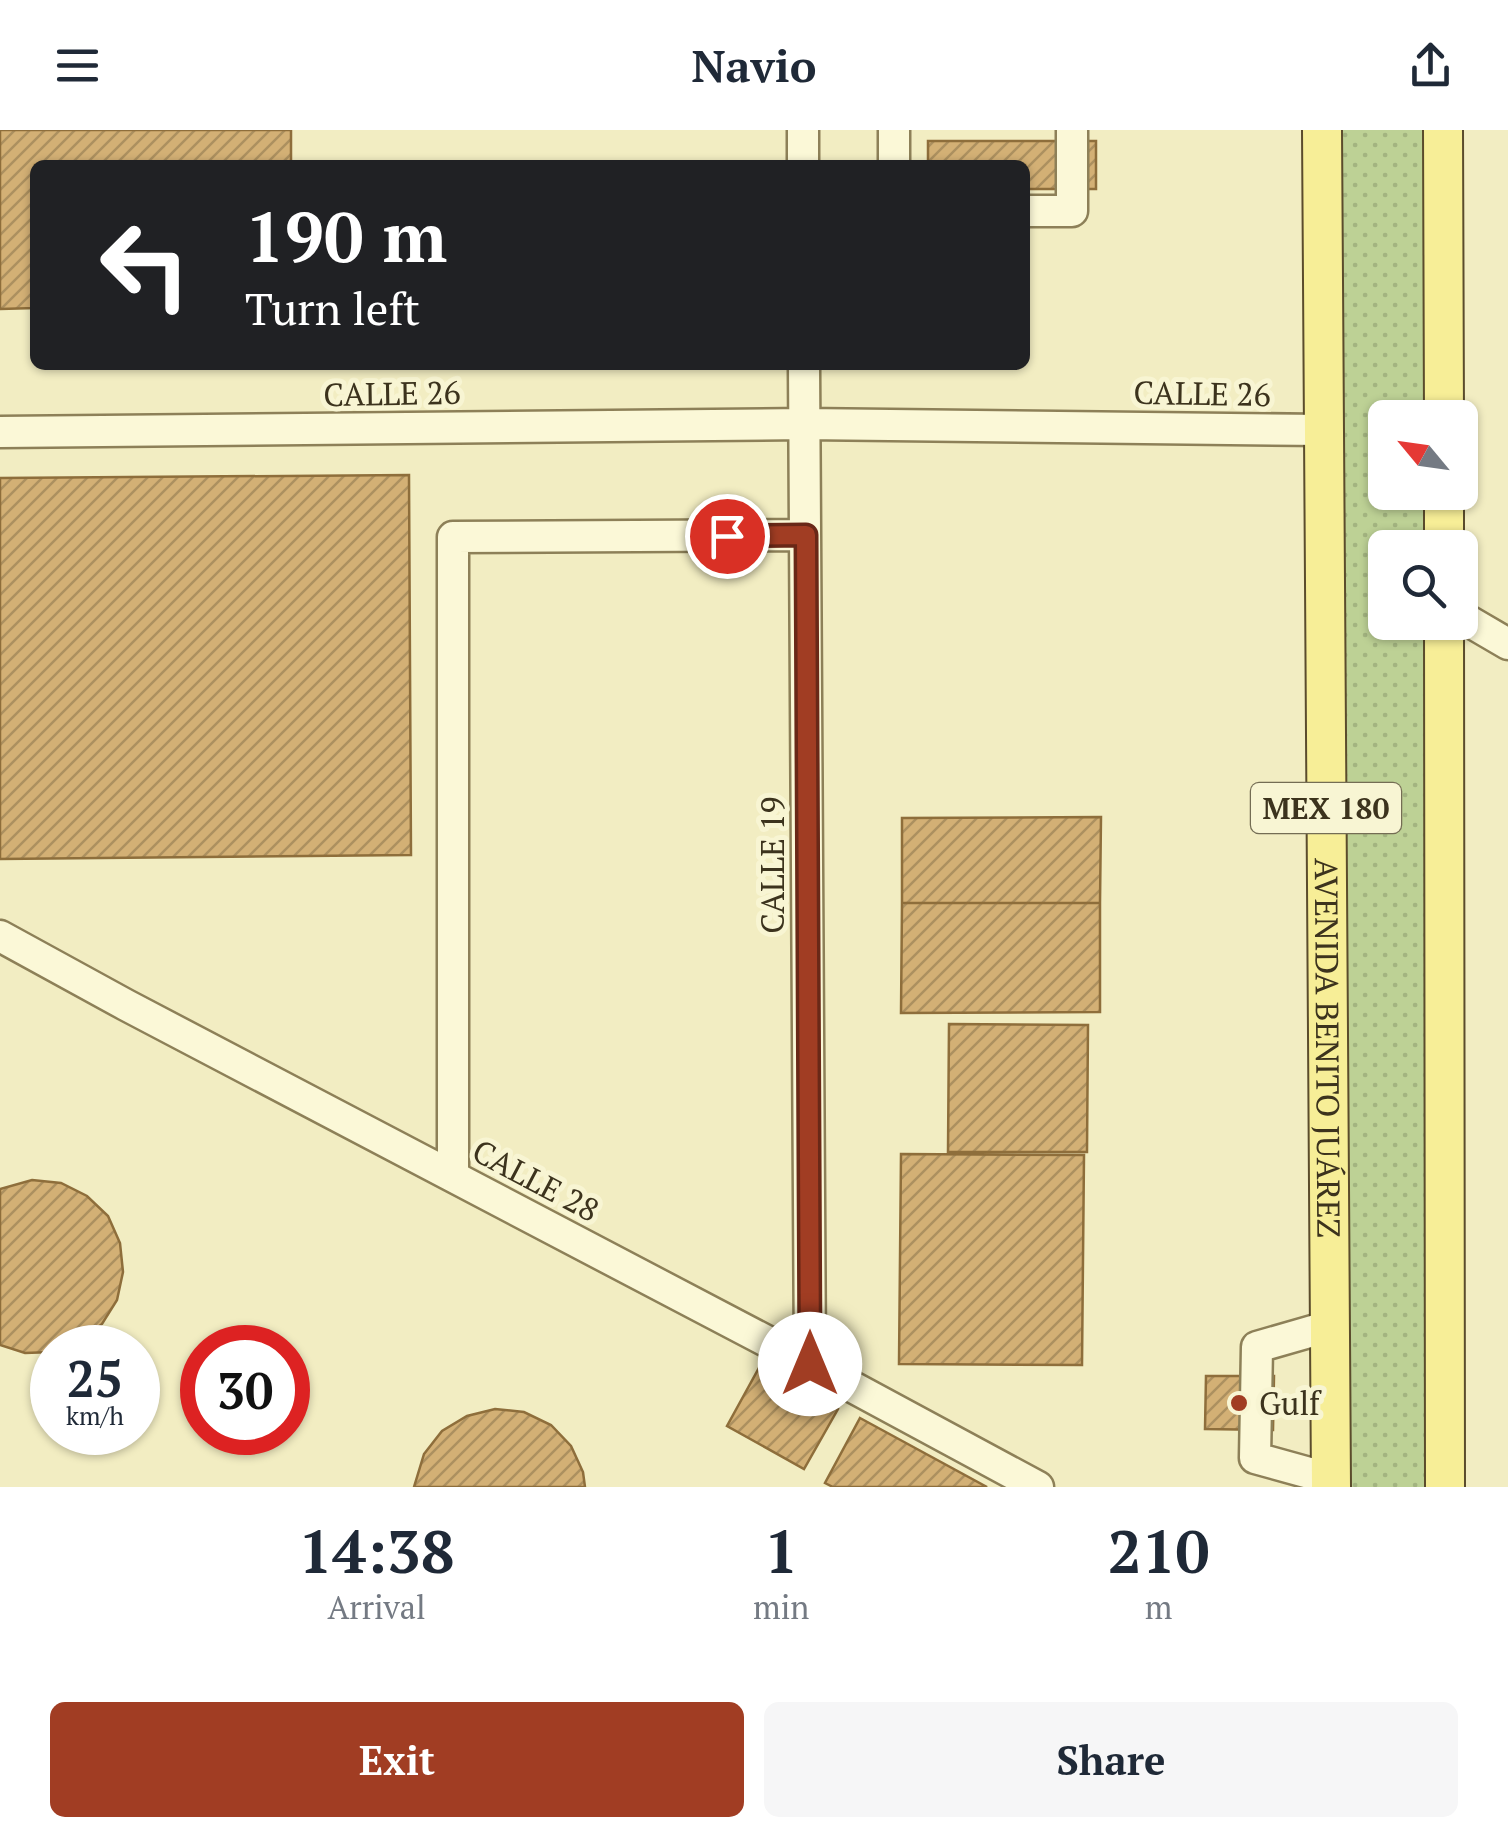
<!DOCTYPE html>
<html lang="en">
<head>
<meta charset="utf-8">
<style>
	body { margin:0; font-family:"PT Serif",serif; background:#f6f6f7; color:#1f2937; height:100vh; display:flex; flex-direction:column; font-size:38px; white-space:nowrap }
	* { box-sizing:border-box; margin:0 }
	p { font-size:32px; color:#747a83 }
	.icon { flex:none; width:55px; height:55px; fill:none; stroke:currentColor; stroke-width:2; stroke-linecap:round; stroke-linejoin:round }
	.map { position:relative; height:1357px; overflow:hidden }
	.side { display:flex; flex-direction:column; background:#fff; flex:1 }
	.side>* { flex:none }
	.banner { position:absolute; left:30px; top:30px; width:1000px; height:210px; border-radius:15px; box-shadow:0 2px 8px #0004; background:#202124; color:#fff; overflow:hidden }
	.needle { width:65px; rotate:299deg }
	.tools { position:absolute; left:1368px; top:270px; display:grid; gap:20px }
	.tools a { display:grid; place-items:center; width:110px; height:110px; border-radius:15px; background:#fff; box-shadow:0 2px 8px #0004; font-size:50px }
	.speed { position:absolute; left:30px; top:1195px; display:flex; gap:20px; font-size:50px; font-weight:700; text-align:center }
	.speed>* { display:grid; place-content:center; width:130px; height:130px; border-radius:50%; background:#fff; box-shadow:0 2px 8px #0004; line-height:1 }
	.speed small { font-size:25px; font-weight:400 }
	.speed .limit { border:15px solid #d22; background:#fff; color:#111 }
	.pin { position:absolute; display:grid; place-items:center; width:85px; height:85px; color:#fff; margin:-42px; border:5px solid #fff; border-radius:50%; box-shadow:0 2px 10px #0007 }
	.me { position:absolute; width:110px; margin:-55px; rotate:0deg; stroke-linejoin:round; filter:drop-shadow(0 0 8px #0008) }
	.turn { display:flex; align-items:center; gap:35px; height:210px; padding:0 50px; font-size:45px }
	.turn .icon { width:130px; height:130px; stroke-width:2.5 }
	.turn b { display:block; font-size:70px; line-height:85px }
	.eta { display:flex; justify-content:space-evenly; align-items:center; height:170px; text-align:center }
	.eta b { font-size:60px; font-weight:700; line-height:70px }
	.primary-button { display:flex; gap:20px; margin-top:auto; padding:20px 50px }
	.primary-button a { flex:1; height:115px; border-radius:15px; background:#a13d23; color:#fff; font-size:40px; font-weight:700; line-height:115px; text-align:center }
	.primary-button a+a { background:#f6f6f7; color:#1f2937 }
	header { display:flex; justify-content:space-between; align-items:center; height:130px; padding:0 50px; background:#fff; font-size:45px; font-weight:700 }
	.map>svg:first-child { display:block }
	.grass { fill:url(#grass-dots) }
	.building { fill:url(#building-hatch); stroke:#8e6e3b; stroke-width:2.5 }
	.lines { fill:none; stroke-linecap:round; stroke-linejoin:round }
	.minor-casing { stroke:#8d8058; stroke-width:35 }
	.major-casing { stroke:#5b4c2c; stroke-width:42 }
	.minor { stroke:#fbf8d7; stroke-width:30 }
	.major { stroke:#f7ee97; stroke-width:38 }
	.route-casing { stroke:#692817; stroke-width:25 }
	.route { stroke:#a13d23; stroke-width:18 }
	.poi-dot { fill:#a13d23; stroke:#f8f5d3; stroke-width:4 }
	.labels { text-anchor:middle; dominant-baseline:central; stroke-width:10; stroke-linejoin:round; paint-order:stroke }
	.shield { fill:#f8f5d3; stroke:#746d54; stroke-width:2.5 }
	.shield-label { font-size:30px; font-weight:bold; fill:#3c331d }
	.street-label { font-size:32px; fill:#3c331d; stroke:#f8f5d3 }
	.poi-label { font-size:32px; fill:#3c331d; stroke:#f8f5d3; text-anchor:start }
</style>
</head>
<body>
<header><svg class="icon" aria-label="menu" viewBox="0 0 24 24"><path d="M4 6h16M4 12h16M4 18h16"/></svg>Navio<svg class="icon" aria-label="share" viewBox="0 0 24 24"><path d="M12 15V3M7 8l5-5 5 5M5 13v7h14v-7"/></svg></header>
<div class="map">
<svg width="1508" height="1357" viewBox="0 0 1508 1357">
	<defs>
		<pattern id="grass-dots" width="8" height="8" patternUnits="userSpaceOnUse" patternTransform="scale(2.5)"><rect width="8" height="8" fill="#bdd195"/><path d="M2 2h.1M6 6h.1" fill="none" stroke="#a3b480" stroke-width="1.8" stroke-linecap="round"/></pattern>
		<pattern id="building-hatch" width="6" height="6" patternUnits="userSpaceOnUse" patternTransform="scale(2.5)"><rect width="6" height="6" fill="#d3b075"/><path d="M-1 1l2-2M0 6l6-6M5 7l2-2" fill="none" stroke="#ac905f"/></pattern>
	</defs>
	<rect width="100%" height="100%" fill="#f2edc2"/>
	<path class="grass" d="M1340 0H1426L1427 287 1385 288V362L1428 363V417L1385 418V492L1428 493 1432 1357H1351L1342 478Z"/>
	<path class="building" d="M0 0H291V35H35V178L0 179Z
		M928 11H1096V59H1025V35H928Z
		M409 345 411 725 0 729V348Z
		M1101 687 1100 773H902V688Z
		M902 773H1100V882L901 883Z
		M949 894 1088 895 1087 1022H948Z
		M901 1024 1084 1025 1082 1235 899 1234Z
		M32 1050 61 1053 87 1066 108 1086 120 1113 123 1142 117 1170 102 1194 80 1212 65 1218H52V1222L25 1223 0 1215V1059Z
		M760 1236 838 1279 804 1339 727 1296Z
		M1206 1246H1274L1273 1300 1205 1299Z
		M495 1279 524 1282 551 1295 571 1316 583 1342 585 1357H414L424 1324 442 1301 467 1286Z
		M860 1288 987 1357H833L825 1353Z"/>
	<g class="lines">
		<defs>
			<path id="minor" d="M803 0V35
				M894 0V35
				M1025 81H1072V0
				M804 235 810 1234
				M0 302 805 294 1324 300
				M1460 486 1508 514
				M0 806 126 875 810 1234 1038 1357
				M453 1046V407L805 405
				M1330 1196 1257 1217 1255 1328 1331 1349"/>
			<g id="major">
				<path id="s1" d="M1322 0 1331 1357"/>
				<path d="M1443 0 1444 288"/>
				<path d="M1444 362V418"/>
				<path d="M1444 492 1445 1357"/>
			</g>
		</defs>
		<use href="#minor" class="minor-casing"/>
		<use href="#major" class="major-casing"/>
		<use href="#minor" class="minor"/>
		<use href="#major" class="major"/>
	</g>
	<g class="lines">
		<defs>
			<path id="route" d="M727 406 806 405 810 1234"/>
		</defs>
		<use href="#route" class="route-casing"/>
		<use href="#route" class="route"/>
	</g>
	<circle class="poi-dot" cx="1239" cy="1273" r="10"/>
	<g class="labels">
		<rect class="shield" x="1251" y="653" width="150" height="50" rx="8"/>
		<g class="shield-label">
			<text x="1326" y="678">MEX 180</text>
		</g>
		<g class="street-label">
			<text transform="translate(392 263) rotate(-1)">CALLE 26</text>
			<text transform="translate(1202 263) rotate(1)">CALLE 26</text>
			<text transform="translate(772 735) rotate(-90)">CALLE 19</text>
			<text stroke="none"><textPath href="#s1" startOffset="918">AVENIDA BENITO JUÁREZ</textPath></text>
			<text transform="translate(536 1050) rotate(28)">CALLE 28</text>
		</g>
		<g class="poi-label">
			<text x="1259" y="1273">Gulf</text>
		</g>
	</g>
</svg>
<div class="tools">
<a><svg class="needle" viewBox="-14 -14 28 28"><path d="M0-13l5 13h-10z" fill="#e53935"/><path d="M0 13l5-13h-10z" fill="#747a83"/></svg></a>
<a><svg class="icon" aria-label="search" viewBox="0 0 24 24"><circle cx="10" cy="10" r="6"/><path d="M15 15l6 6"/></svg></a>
</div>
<div class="speed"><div>25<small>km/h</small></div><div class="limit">30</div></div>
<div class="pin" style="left:727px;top:406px;background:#d93025"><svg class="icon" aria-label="arrive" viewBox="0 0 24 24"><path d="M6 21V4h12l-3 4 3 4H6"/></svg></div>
<svg class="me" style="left:810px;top:1234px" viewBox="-20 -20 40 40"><circle r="19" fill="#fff"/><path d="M0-13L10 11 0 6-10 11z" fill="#a13d23"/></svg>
<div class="banner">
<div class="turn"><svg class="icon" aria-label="left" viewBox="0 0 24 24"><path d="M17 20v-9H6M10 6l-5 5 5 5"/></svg><div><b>190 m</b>Turn left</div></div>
</div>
</div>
<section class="side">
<div class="eta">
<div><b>14:38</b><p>Arrival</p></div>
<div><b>1</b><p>min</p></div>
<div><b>210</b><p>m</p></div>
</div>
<div class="primary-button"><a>Exit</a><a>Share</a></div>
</section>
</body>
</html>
